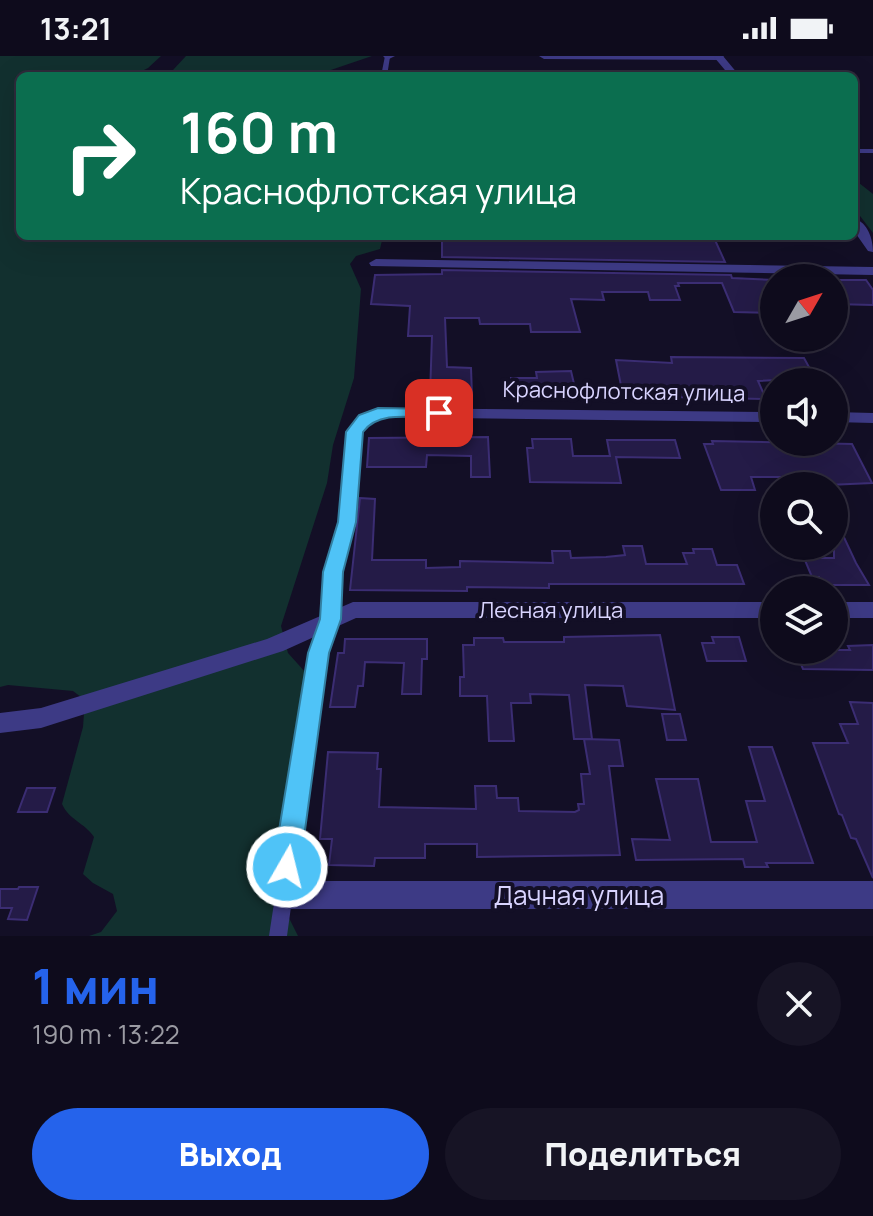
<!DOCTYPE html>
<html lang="ru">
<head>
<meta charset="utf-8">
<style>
	body { margin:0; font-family:Manrope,sans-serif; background:#171425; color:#f1f3f6; height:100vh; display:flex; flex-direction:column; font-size:30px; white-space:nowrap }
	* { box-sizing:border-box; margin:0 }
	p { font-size:26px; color:#9b9ba3 }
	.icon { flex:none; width:44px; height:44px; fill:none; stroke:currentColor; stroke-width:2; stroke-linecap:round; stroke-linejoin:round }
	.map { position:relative; height:880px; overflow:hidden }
	.sheet { display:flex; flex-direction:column; background:#0e0b1c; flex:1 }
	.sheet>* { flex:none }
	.top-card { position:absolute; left:16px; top:16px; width:842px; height:168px; border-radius:12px; box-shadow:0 8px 32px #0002,0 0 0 2px #2e2b3b; background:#0b6e4f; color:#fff; overflow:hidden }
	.needle { width:52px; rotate:51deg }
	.tools { position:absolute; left:760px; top:208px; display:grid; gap:16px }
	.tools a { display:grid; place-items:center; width:88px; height:88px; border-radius:50%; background:#0e0b1c; box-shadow:0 8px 32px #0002,0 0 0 2px #2e2b3b; font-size:40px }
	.pin { position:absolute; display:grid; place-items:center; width:68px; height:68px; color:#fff; margin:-34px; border-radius:16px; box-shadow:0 4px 12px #0006 }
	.me { position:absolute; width:88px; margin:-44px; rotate:8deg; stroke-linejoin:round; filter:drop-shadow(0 0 6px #0008) }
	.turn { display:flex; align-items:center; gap:28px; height:168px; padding:0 32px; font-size:36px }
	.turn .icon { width:104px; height:104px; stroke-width:2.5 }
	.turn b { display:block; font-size:56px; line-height:68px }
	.round { display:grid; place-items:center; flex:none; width:84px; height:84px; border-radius:42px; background:#171425 }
	.summary { display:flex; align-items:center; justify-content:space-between; height:136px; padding:0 32px }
	h1 { font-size:48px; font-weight:800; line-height:60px; color:#2563eb }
	.button { display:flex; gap:16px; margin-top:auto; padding:16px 32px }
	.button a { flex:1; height:92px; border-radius:48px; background:#2563eb; color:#fff; font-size:32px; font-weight:800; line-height:92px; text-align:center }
	.button a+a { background:#171425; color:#f1f3f6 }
	.status { display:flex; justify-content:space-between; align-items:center; height:56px; padding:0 40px; background:#0e0b1c; direction:ltr }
	.status svg { height:22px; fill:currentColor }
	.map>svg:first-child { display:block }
	.green { fill:#12302f }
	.building { fill:#241b47; stroke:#3b2d73; stroke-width:2 }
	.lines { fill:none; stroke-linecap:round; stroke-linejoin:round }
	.service { fill:#3d3a85; fill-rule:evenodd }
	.minor { fill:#3d3a85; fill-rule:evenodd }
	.tertiary { fill:#3d3a85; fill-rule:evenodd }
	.route { fill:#4fc3f7; stroke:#337fa1; stroke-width:2 }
	.labels { text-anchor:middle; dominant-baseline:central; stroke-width:8; stroke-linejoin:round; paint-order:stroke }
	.street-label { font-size:22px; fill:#d9d4ff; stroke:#130f26 }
	.near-street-label { font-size:26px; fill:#d9d4ff; stroke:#130f26 }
</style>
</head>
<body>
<div class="status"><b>13:21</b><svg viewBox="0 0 49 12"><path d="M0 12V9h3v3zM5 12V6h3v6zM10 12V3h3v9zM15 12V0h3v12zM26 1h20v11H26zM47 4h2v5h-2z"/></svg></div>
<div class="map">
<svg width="873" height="880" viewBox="0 0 873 880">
	<rect width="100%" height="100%" fill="#130f26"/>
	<path class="green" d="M0 0H161L148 12 132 20H20V180H383L380 193 356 200 350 208 361 233 354 322 333 389 327 427 281 570 288 597 306 617 308 633 271 841 274 854 289 862 298 880H89L101 876 117 855 113 838 93 827 83 818 94 781C85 767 69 764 62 748L83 671 85 644 73 635 8 629 0 631Z
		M186 0H372L319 18 174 17 173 14Z
		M854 123 873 138V177L854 152Z"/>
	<path class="building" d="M490 180H645L646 183 715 184 725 206 442 201V183H491Z
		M442 214 731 219 732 222 774 224V257L734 256 722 227H678L679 230H675L680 244H650L648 236H602L604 244 571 243 580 276H531L530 268H480L479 262H445L447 311 471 312 472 339H430L432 280H408L410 250 371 248 375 219 442 218Z
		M834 224H866L873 234V249L834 248Z
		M671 301 804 302 815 322 758 325 766 343 623 340 616 304 672 307Z
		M571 315 575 332H553L554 340 512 339 511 322H537L536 316Z
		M488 381 490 421H471V400L427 399 426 411H367L369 382Z
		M532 383H571L573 400H610L607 384H675L680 402 616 401 621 427 530 426 527 392H533Z
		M712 385 852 388 872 427 806 430 802 421H751L755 434H721L704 388H713Z
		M360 442 375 443 372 504H426V512L460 511V505L553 507 552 495H570L571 502 606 501 625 499 623 490H642L646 508H687L683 497H694L693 493H712L717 509H737L744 528H549V532L467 531V535L350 534Z
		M834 460 856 507 869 529H823L819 521H812L804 502H834Z
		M660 579 675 654 627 650 623 630 585 629 592 683H574L569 639 530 638 531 647H511L514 685H489L487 640H460V621H464L463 589H474V582H503L504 586H564V581Z
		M712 581H739L746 605H707L702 587H714Z
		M345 583H427V603H422L421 638H402L404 607 365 606 363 630H358L355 651H330L338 597H344Z
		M873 589V614L803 613 795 594H850L848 590Z
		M850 646 873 647V822L856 783 851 782 842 759 839 758 813 687H848L840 668H858Z
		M662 658H680L686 684H667Z
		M584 683 619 684 623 710H609L620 799 477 801V788H425V802H375L374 810 329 809 332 783H320L328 696 378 697 377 713H381L379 751 476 753 475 730H496L497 742H518L519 755 575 756 579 754 578 748H584L581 718H590Z
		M749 691H772L813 807H766L768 811H745L743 803 636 804 632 783 670 784 656 723H698L711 786H757L746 745H765Z
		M27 732H55L47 756H18Z
		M19 831H38L27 864 8 863 12 852H0V833H18Z"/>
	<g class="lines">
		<path class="service" d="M385 0 390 1 387 20H381Z
			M854 93H873V97H854Z
			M378 354 383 357 369 364 360 376 353 466 340 516 338 563 326 597 287 880H269L312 597 324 563 326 516 341 466 348 376 361 360Z"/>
		<path class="minor" d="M383 0H395L387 4Z
			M539 0H723L724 1 719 4 544 3Z
			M376 203 873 211V219L371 210 369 207Z
			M378 352 774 356V366L372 361 369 357Z
			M834 356 873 357V367L834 366Z
			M353 546H774V562H356L283 595 41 672 0 677V657L41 652 267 583Z
			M834 546H873V562H834Z
			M285 825H873V853H285L274 849 270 839 274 829Z"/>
		<path class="tertiary" d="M723 0 738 18 740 20H730L714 1Z
			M854 162C868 167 873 183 873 196L868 195 854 175Z"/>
	</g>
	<path class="route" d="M378 352 439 353 447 357 439 362C413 362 379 354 363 376L356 466 343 516 341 563 329 597 300 811 296 819 287 823 277 819 273 811 308 597 320 563 323 516 338 466 346 376 359 359Z"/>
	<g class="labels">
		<g class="street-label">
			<text transform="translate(624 335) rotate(1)">Краснофлотская улица</text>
			<text x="551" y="554">Лесная улица</text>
		</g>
		<g class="near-street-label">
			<text x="579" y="839">Дачная улица</text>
		</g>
	</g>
</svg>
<div class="tools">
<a><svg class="needle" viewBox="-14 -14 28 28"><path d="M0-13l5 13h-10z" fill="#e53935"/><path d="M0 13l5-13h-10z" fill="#9b9ba3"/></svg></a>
<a><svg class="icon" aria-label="sound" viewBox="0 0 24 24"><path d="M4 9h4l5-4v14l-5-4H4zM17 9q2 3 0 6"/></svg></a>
<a><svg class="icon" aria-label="search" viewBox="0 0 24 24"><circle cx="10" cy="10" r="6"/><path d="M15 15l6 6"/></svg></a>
<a><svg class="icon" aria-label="layers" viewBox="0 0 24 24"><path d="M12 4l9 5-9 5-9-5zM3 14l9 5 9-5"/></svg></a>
</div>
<div class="pin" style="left:439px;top:357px;background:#d93025"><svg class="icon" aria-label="arrive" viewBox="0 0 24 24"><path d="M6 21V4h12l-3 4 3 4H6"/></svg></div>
<svg class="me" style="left:287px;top:811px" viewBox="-20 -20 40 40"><circle r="17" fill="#4fc3f7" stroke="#fff" stroke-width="3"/><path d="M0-11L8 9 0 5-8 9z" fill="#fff"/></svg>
<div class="top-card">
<div class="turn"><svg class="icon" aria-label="right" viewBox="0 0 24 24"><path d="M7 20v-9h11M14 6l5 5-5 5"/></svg><div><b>160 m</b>Краснофлотская улица</div></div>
</div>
</div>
<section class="sheet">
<div class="summary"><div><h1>1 мин</h1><p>190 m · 13:22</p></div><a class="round"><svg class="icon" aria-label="close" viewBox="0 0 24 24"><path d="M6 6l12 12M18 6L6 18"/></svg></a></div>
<div class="button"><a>Выход</a><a>Поделиться</a></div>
</section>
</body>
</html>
